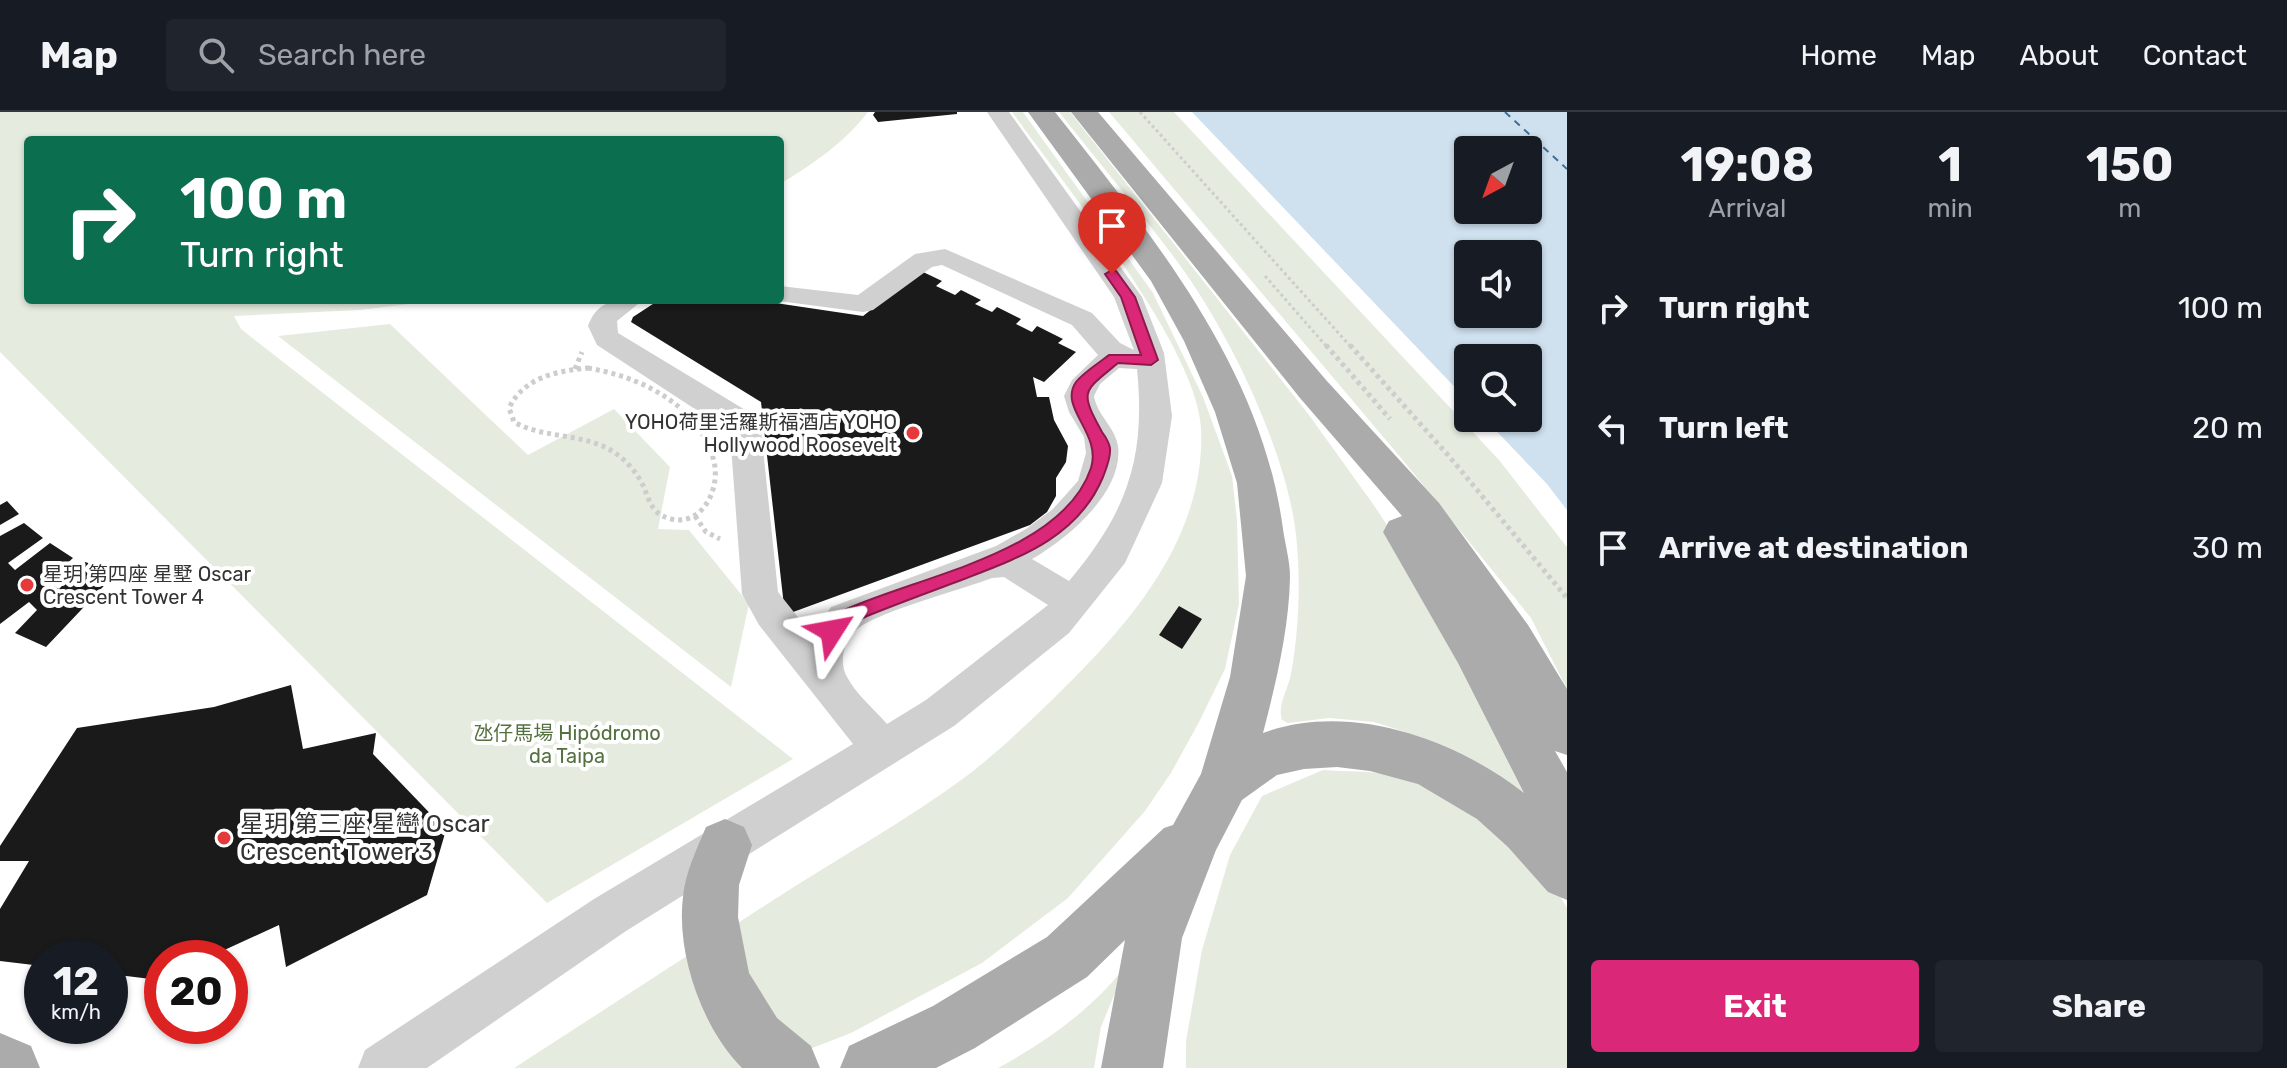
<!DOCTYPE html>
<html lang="en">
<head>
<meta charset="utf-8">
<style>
	body { margin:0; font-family:Rubik,"Noto Sans SC",sans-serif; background:#20242c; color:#f1f3f6; height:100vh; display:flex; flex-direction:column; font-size:30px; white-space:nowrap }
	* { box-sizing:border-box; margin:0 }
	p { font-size:26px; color:#9ea1a6 }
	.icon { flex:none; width:44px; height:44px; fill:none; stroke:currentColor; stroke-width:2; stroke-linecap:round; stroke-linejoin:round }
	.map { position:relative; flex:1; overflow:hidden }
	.panel { display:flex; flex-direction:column; background:#171b24; width:720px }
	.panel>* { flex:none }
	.banner { position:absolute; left:24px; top:24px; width:760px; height:168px; border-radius:8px; box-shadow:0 2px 6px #0004; background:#0b6e4f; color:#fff; overflow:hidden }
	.needle { width:52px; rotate:221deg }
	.fabs { position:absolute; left:1454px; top:24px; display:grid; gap:16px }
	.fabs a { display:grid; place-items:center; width:88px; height:88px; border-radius:8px; background:#171b24; box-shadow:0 2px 6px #0004; font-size:40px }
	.speed { position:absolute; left:24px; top:828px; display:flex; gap:16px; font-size:40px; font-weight:700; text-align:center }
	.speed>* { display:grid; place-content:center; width:104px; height:104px; border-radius:50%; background:#171b24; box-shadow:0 2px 6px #0004; line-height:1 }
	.speed small { font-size:20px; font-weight:400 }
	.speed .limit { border:12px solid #d22; background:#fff; color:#111 }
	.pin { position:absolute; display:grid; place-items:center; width:68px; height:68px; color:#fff; margin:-82px -34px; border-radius:50% 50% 50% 0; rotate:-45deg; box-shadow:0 0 8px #0007 }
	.pin .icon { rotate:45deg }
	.me { position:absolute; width:88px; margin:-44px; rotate:56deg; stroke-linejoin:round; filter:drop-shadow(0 0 6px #0008) }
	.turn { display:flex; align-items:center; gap:28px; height:168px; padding:0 24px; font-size:36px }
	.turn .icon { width:104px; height:104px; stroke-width:2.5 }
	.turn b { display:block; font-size:56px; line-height:68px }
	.eta { display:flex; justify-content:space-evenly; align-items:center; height:136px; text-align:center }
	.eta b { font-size:48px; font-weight:700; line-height:56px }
	.action { display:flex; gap:16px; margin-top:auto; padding:16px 24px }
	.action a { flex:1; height:92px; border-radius:8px; background:#db2777; color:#fff; font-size:32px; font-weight:700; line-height:92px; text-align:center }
	.action a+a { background:#20242c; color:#f1f3f6 }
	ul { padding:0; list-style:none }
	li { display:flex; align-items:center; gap:24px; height:120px; padding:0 24px }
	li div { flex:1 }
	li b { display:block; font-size:30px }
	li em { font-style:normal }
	header { display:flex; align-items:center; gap:48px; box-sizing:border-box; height:112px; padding:0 40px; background:#171b24; border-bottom:2px solid #363941 }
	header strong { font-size:38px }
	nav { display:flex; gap:44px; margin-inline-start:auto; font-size:28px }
	.search { width:560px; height:72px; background:#20242c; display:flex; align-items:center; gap:20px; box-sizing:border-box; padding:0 28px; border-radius:8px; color:#9ea1a6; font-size:30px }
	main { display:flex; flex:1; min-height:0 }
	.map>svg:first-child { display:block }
	.green { fill:#e5ecdf }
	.water { fill:#cfe0ee; fill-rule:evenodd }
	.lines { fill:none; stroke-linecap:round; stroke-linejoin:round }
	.ferry { stroke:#3f6f97; stroke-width:2; stroke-dasharray:7 6; stroke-linecap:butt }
	.building { fill:#1a1a1a }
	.path-far1 { stroke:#cdcdcd; stroke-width:3; stroke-dasharray:3 3; stroke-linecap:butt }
	.path { stroke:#cdcdcd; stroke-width:5; stroke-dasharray:4 4; stroke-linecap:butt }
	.minor { fill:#d0d0d0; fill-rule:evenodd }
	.major { fill:#ababab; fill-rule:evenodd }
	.route { fill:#db2777; stroke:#8e194d; stroke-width:2 }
	.poi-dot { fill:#e6393c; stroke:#fff; stroke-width:3 }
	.labels { text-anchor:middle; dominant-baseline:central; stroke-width:8; stroke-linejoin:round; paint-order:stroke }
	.poi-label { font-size:20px; fill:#333; stroke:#fff; text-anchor:end }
	.park-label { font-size:20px; fill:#53703f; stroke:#fff }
	.near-poi-label { font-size:24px; fill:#333; stroke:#fff; text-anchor:start }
</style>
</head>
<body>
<header>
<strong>Map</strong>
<div class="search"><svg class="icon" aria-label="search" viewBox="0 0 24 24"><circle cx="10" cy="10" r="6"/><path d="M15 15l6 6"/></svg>Search here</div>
<nav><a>Home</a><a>Map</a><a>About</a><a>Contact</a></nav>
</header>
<main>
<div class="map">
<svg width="1567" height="956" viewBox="0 0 1567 956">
	<rect width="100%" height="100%" fill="#fff"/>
	<path class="green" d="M0 0H868C844 31 813 52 780 72V28H28V188H441L360 198 234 204 241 217 793 647 547 791 0 240Z
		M1012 0H1023L1153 181 1203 285 1232 364 1237 408 1239 492 1225 557 1199 610 1171 661 1145 699 1068 786 982 851 851 921 761 956H514C601 900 688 843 775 787 838 746 908 708 968 663 998 640 1027 612 1054 586 1128 514 1206 427 1201 316 1196 232 1063 72 1012 0Z
		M1059 0H1070L1309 303 1373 392 1429 476 1529 685 1421 625 1374 610 1329 606 1288 611 1282 608C1277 594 1288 577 1291 562 1299 518 1301 467 1296 423 1287 340 1229 220 1179 152 1141 100 1099 51 1059 0Z
		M1109 0H1174L1499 348 1567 435V577L1531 506 1401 346Z
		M390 212 528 343 614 297 670 355 658 417 689 418 749 492 731 575 278 224Z
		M1323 658C1344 660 1369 658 1390 663 1455 675 1536 738 1567 796V956H1186V929L1202 838 1230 743 1262 684Z
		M1127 852 1101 915 1094 956H998C1046 930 1094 896 1127 852Z"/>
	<path class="water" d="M1192 0H1567V398L1547 372 1484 306H1528V246H1468V289ZM1468 38H1528V98H1468ZM1468 142H1528V202H1468Z"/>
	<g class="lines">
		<path class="ferry" d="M1505 0 1567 57"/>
	</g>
	<path class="building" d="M875 0H957V2L878 10 873 3Z
		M921 159 942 169 936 174 955 183 961 178 981 188 975 192 992 200 997 195 1021 207 1016 212 1032 220 1037 214 1063 227 1058 231 1076 240 1044 270 1033 265 1037 285H1049L1054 308 1068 334 1066 350 1056 366V384L1047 400 1030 413 785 503 761 290 631 210 633 205 659 188H755L863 204Z
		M7 389 19 402 0 413V393Z
		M24 411 43 426 8 451 15 458 50 431 73 446 47 470 59 477 85 450 117 460 46 535 15 521 37 498 29 490 0 512V424Z
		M1179 494 1202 507 1182 537 1159 523Z
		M291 573 303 637 376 621 373 642 446 718 427 783 286 855 279 813 207 846H162V866L159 868 110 862V846H42V854L0 849V797L29 749H0V734L77 616 214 595Z"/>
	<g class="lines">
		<path class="path-far1" d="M1140 0 1351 235
			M1265 164 1327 235"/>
		<path class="path" d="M1326 233 1390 307
			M1350 233 1448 343 1567 486
			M588 256C628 263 668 279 695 311 704 323 713 340 715 355 718 381 701 414 671 407 647 401 650 383 639 366 634 358 626 349 618 343 588 320 546 328 514 310L509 296C524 265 557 259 588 256Z
			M575 257 582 240
			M695 404 706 420 720 427"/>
		<path class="minor" d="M987 0H1009L1142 185 1164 241 1172 304 1162 371 1125 451 1069 521 954 614 626 819 427 956H358L365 938 594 787 853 632 759 513 742 482 730 320 597 233 588 214C598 186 618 188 643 188L617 209 618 221 747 299 761 318 778 480 812 523 831 495 996 434 1026 417 1053 397 1078 369 1086 341 1084 325 1069 300 1064 284 1072 268 1098 243 1072 213 942 153 932 155 873 198 863 200 771 188H780V174L858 183 915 142 945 137 1092 201 1120 231 1134 238 1114 185ZM1119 256 1137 257C1146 347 1127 400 1069 469L1032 447C1067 427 1124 380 1118 334 1115 315 1097 303 1094 284L1100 272ZM1004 465 1048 493 926 588 887 612C874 597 856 582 847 565 839 551 843 530 855 519 875 500 961 478 992 466Z"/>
		<path class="major" d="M1028 0H1055C1153 125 1261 254 1283 417 1285 432 1290 449 1290 465 1289 517 1276 571 1263 621 1349 589 1455 627 1524 681L1458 551 1383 420 1389 409 1402 404 1300 286 1071 0H1098L1326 268 1439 391 1528 513 1567 577V643L1555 639 1567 660V788L1548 780 1508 735 1477 707 1418 672 1370 659 1337 655 1304 657 1277 663 1242 688 1216 738 1182 826 1163 956H1101L1125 828 1087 865 975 936 936 956H840L849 934 933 894 1047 825 1164 716 1173 713 1201 662 1230 565 1246 464 1237 371 1215 300 1184 229 1151 169Z
			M725 707 744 715 752 733 739 773 738 805 749 861 777 906 811 934 820 956H742C702 916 676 841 683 785 685 761 697 737 706 715Z
			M0 921 31 934 40 956H0Z"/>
	</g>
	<path class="route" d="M1112 158 1116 159 1135 185 1158 248 1151 253 1118 251C1083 280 1079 278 1102 320 1105 324 1109 331 1110 336 1111 346 1106 357 1103 365 1078 425 1021 445 964 467 932 479 899 491 867 504L851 512 838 524H825L822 519 838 501C912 465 1062 443 1091 356 1102 321 1058 296 1076 270 1084 260 1099 251 1109 243H1141L1121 185 1105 162Z"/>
	<g class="poi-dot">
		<circle cx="913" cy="321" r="8"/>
		<circle cx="27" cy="473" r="8"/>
		<circle cx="224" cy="726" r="8"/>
	</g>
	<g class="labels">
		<g class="poi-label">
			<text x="897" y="310">YOHO荷里活羅斯福酒店 YOHO<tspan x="897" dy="23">Hollywood Roosevelt</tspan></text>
			<text x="43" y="462" text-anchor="start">星玥 第四座 星墅 Oscar<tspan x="43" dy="23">Crescent Tower 4</tspan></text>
		</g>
		<g class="park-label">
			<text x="567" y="621">氹仔馬場 Hipódromo<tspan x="567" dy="23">da Taipa</tspan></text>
		</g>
		<g class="near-poi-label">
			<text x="240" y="712">星玥 第三座 星巒 Oscar<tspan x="240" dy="28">Crescent Tower 3</tspan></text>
		</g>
	</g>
</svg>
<div class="fabs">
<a><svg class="needle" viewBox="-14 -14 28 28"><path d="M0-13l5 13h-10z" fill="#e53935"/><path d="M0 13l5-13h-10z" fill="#9ea1a6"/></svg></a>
<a><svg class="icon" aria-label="sound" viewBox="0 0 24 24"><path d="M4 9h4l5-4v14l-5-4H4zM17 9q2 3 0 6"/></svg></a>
<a><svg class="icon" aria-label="search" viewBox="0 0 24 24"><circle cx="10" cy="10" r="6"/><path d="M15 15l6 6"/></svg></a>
</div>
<div class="speed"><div>12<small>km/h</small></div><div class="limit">20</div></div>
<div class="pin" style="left:1112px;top:162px;background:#d93025"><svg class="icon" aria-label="arrive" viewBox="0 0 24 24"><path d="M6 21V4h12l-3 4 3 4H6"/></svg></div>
<svg class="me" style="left:832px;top:519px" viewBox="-20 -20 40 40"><path d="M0-17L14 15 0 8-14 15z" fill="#db2777" stroke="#fff" stroke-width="4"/></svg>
<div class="banner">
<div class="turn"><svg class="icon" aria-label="right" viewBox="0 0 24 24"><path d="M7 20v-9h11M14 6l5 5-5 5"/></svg><div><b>100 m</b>Turn right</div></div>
</div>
</div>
<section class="panel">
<div class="eta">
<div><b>19:08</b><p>Arrival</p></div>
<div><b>1</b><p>min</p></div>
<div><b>150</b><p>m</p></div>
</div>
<ul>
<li><svg class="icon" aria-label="right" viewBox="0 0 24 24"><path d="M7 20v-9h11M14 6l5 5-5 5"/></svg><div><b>Turn right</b></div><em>100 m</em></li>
<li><svg class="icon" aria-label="left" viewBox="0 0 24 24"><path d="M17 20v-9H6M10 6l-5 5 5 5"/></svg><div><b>Turn left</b></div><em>20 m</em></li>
<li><svg class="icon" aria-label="arrive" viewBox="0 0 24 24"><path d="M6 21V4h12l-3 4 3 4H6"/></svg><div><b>Arrive at destination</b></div><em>30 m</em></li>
</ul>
<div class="action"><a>Exit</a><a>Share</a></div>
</section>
</main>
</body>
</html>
